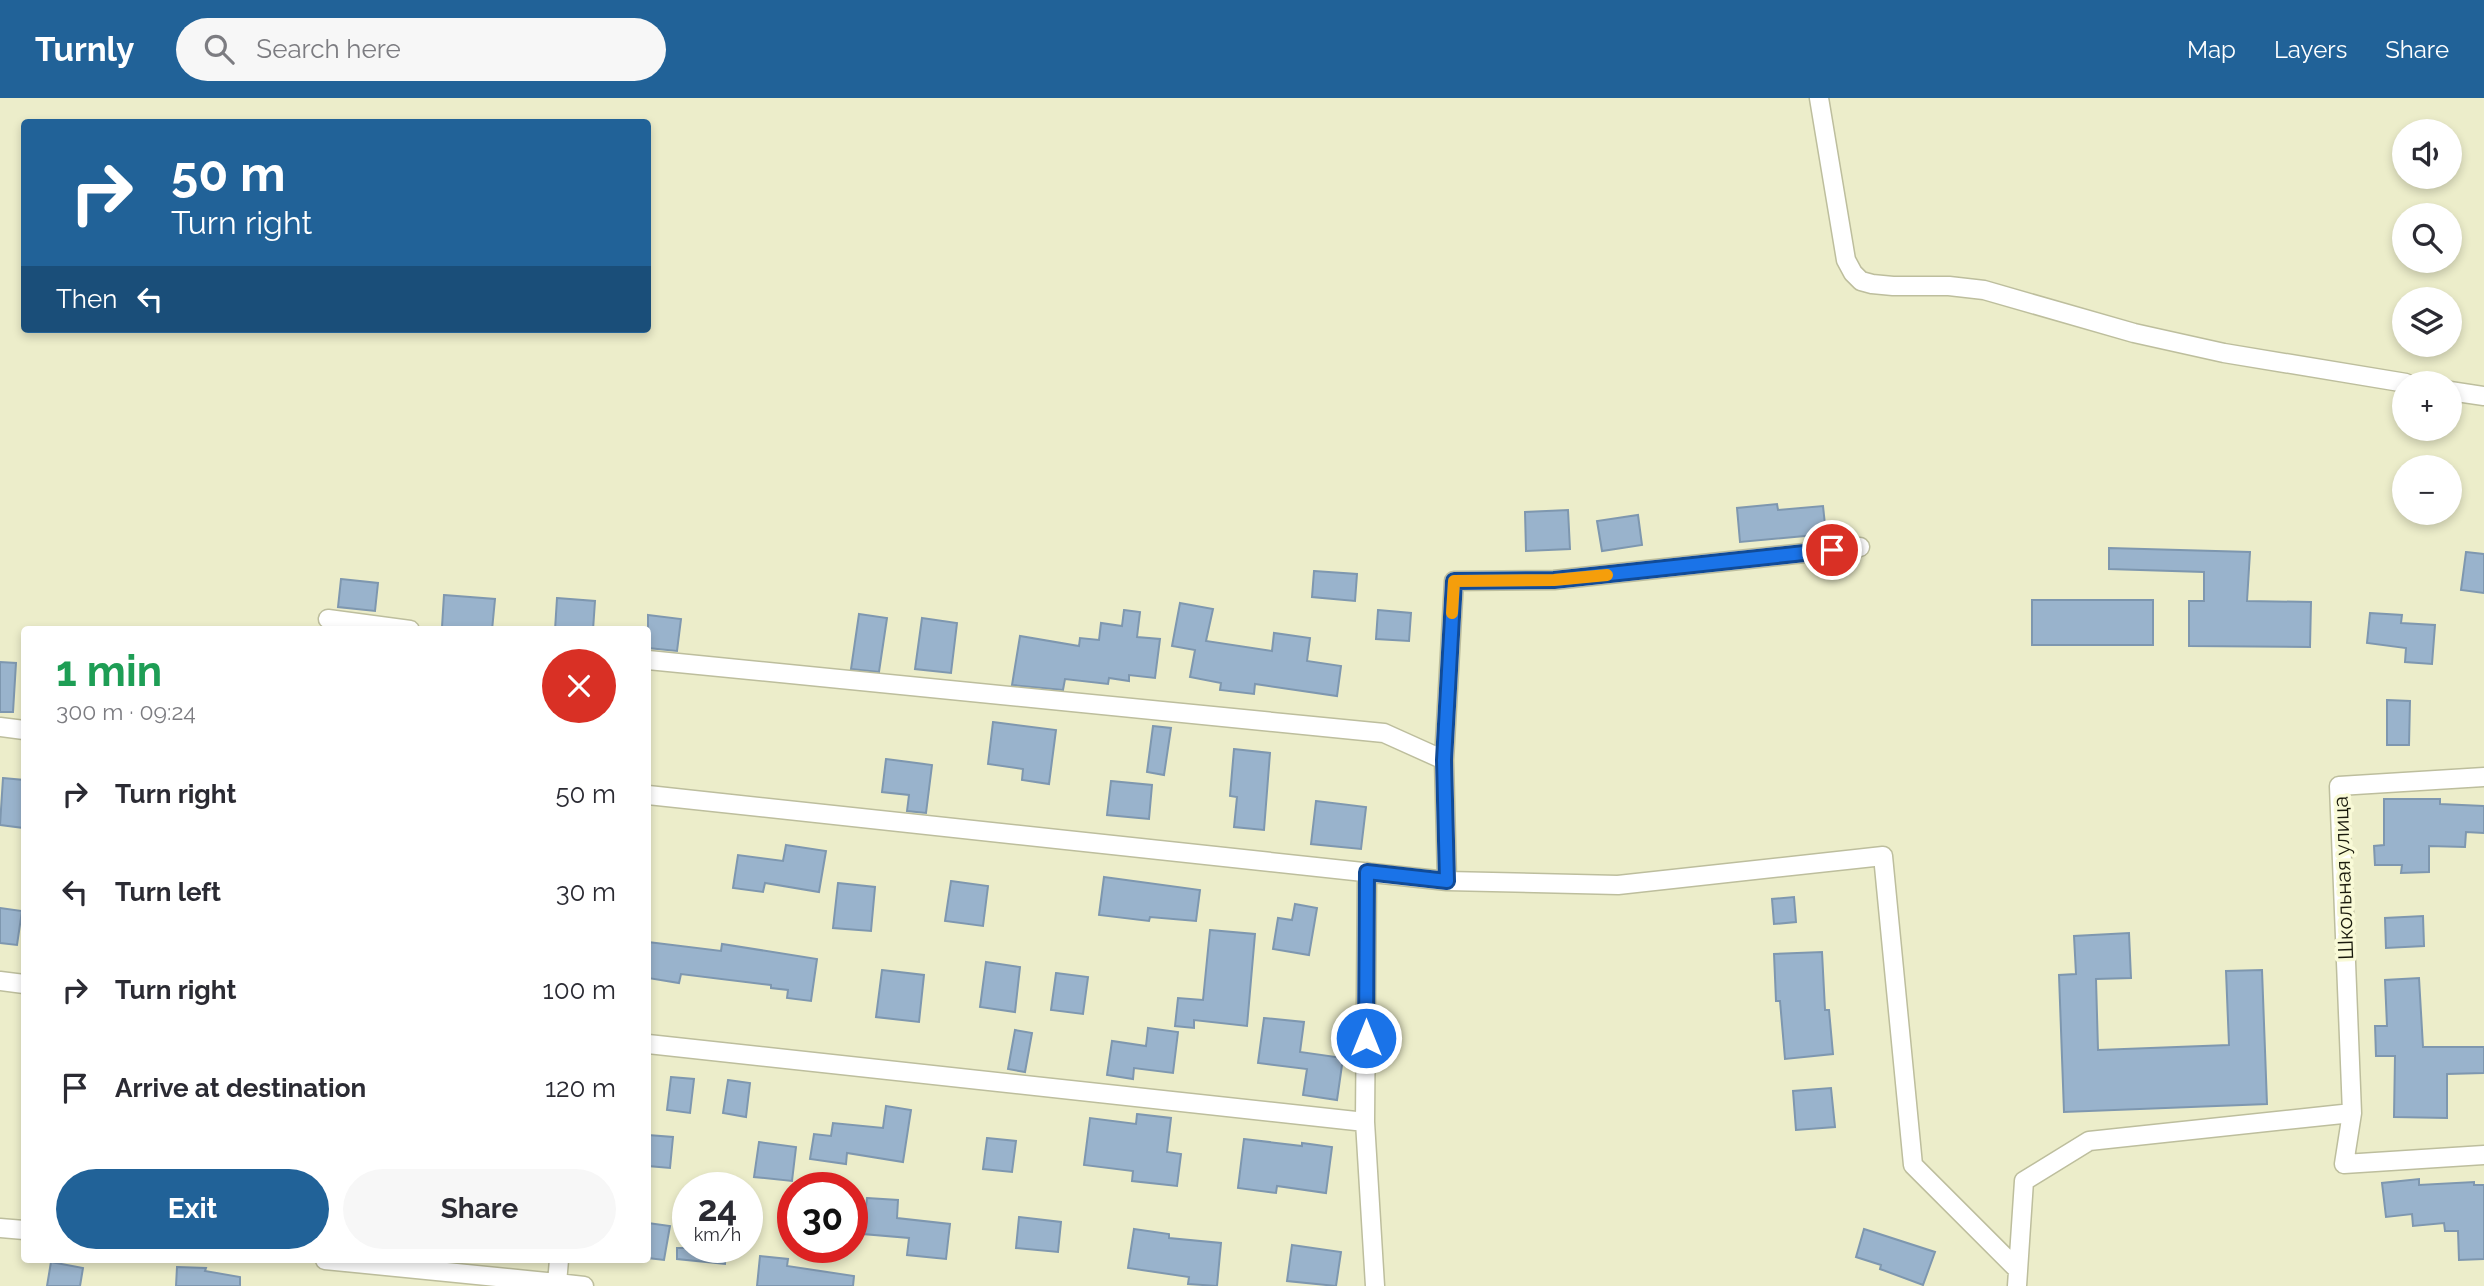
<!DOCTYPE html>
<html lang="en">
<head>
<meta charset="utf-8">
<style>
	body { margin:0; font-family:Raleway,sans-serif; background:#f7f7f7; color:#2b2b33; height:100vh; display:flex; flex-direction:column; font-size:26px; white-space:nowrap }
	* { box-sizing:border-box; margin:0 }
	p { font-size:23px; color:#7c7c81 }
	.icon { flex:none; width:38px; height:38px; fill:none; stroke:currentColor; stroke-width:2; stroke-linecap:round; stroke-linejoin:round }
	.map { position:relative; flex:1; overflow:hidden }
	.drawer { position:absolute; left:21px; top:528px; width:630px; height:637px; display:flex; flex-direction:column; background:#fff; border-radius:7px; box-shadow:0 4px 10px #0003 }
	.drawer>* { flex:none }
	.hud { position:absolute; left:21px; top:21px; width:630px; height:214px; border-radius:7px; box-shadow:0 4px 10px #0003; background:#216298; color:#fff; overflow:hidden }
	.buttons { position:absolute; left:2392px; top:21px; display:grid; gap:14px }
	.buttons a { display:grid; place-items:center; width:70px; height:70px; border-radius:50%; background:#fff; box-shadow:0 4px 10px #0003; font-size:35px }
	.speed { position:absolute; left:672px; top:1074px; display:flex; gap:14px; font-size:35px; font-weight:700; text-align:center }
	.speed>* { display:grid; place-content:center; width:91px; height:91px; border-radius:50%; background:#fff; box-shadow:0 4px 10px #0003; line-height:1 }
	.speed small { font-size:18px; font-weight:400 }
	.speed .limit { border:10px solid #d22; background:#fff; color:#111 }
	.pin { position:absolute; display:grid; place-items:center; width:60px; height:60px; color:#fff; margin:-30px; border:4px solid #fff; border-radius:50%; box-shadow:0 2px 7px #0007 }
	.me { position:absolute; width:77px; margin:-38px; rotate:0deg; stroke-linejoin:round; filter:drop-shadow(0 0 5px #0008) }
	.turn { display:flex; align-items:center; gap:24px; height:147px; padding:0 35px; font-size:32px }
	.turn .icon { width:91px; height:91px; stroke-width:2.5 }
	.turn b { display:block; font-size:49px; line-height:60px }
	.then { display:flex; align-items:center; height:66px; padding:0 35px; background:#0003; gap:14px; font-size:26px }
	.round { display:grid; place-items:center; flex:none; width:74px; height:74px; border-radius:37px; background:#f7f7f7 }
	.overview { display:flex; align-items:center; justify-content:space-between; height:119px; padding:0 35px }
	h1 { font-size:42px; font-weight:700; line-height:52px; color:#1e9e55 }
	.action { display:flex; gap:14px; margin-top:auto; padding:14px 35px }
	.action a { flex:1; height:80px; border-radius:42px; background:#216298; color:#fff; font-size:28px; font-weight:700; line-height:80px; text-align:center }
	.action a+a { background:#f7f7f7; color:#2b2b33 }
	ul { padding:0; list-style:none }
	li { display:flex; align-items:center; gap:21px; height:98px; padding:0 35px }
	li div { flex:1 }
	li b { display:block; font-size:26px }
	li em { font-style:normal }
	header { display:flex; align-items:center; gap:42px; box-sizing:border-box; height:98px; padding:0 35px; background:#216298; color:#fff }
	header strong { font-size:33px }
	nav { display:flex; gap:38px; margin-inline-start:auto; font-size:24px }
	.search { width:490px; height:63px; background:#f7f7f7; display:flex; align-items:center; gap:18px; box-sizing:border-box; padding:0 24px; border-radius:38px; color:#7c7c81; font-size:26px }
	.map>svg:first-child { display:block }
	.building { fill:#99b3cc; stroke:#7e97af; stroke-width:2 }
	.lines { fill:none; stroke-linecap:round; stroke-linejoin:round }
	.minor-casing { stroke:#bdbe9d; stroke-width:21 }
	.minor { stroke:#fff; stroke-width:18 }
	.route-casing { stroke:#114b97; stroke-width:18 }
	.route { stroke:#1a73e8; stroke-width:12 }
	.slow { stroke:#f59e0b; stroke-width:12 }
	.labels { text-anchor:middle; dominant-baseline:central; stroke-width:7; stroke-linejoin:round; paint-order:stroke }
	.street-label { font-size:21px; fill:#19190c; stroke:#f9fad7 }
</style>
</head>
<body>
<header>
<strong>Turnly</strong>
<div class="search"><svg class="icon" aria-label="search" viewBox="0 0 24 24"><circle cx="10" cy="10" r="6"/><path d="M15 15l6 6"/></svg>Search here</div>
<nav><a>Map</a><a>Layers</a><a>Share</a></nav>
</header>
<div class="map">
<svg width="2484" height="1188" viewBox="0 0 2484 1188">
	<rect width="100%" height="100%" fill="#ecedca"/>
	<path class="building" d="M1777 406 1778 412 1823 408 1826 436 1740 444 1737 410Z
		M1568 412 1570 451 1526 453 1525 414Z
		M1638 417 1642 447 1602 453 1597 423Z
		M2109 450 2250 454 2247 503 2311 504 2310 549 2189 548V503H2204V474L2109 471Z
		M2466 454 2484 456V495L2461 492Z
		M1314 473 1357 476 1355 503 1312 499Z
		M341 481 378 485 375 513 338 509Z
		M444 497 495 501 492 532 442 529Z
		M557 500 595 503 593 532H555Z
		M2032 502H2153V547H2032Z
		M1180 505 1213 511 1206 543 1272 553 1274 535 1310 540 1307 563 1341 568 1337 598 1255 586 1254 596 1220 592 1221 585 1190 579 1195 552 1172 548Z
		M1124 512 1140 514 1137 539 1160 541 1155 580 1129 577V583L1109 580 1108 586 1065 581 1063 592 1012 587 1020 538 1079 548 1080 540 1099 542 1101 525 1122 528Z
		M1378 512 1411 515 1409 543 1376 541Z
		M2370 515 2402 517 2401 525 2435 527 2432 566 2405 564 2406 550 2367 545Z
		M859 516 887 520 879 574 851 571Z
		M648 517 681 521 677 553 648 550Z
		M922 520 957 525 951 575 915 571Z
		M0 564 16 565 13 614H0Z
		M2387 602 2410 603 2409 647H2387Z
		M993 624 1056 632 1049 686 1022 682 1023 671 988 666Z
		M1153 628 1171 630 1164 677 1147 674Z
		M1234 651 1270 655 1264 732 1234 729 1237 699 1230 698Z
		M886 661 932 667 926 715 907 713 909 697 882 694Z
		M3 680 24 682V730L0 727Z
		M1111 683 1152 687 1149 721 1107 717Z
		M2384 701H2440V706L2484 708V735L2466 734 2465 749 2429 748V774L2401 775 2402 767H2375L2374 748 2384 747Z
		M1316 703 1366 709 1361 751 1311 746Z
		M786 747 826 753 819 794 765 785 763 794 733 790 738 757 783 763Z
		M1104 779 1200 792 1196 823 1150 819 1149 823 1099 817Z
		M951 783 988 788 983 828 945 823Z
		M838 785 875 789 871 833 833 830Z
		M1794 799 1796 824 1774 826 1772 801Z
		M1295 806 1317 810 1309 857 1273 851 1278 820 1292 822Z
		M0 810 22 813 17 847 0 845Z
		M2423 818 2424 848 2386 850 2385 820Z
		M1210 832 1255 836 1247 928 1194 922V930L1175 928 1178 900 1203 902Z
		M2129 835 2131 880 2096 881 2098 952 2229 947 2226 873 2262 872 2267 1006 2064 1014 2059 877 2076 876 2074 838Z
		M648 844 721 853 722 846 817 861 811 903 787 900 788 892 771 890V887L681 876 679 885 648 880Z
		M1822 854 1825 912H1829L1833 956 1785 961 1780 903H1776L1774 856Z
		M986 864 1020 869 1015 914 980 909Z
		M882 872 924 877 919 924 876 919Z
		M1056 875 1088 879 1083 916 1051 912Z
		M2419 880 2423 949H2484V975L2447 976V1020L2394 1019 2395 958H2376L2375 928H2387L2385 882Z
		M1264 920 1304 924 1300 954 1343 960 1337 1002 1303 997 1307 971 1258 965Z
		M1148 930 1178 934 1173 975 1134 970 1133 981 1107 977 1112 943 1146 948Z
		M1015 932 1032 935 1025 974 1008 971Z
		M671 979 694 981 690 1015 667 1012Z
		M728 982 750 985 746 1019 723 1015Z
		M1831 990 1835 1029 1796 1032 1793 993Z
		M886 1008 911 1012 903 1064 847 1055 846 1066 810 1061 814 1036 831 1038 833 1025 883 1030Z
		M1137 1016 1171 1020 1167 1054 1181 1056 1177 1088 1132 1083 1133 1073 1084 1067 1090 1020 1136 1026Z
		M648 1037 673 1039 670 1070 648 1068Z
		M987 1040 1016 1043 1012 1074 983 1071Z
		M1244 1041 1302 1048V1045L1332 1049 1326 1095 1277 1088 1276 1095 1238 1090Z
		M759 1044 796 1049 792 1083 754 1079Z
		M2419 1081V1087L2474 1084V1087H2484V1161L2459 1162 2458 1133H2445L2444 1125 2413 1128 2412 1116 2386 1119 2382 1085Z
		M867 1100 898 1102 897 1120 950 1126 946 1161 907 1157 909 1140 863 1136Z
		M1019 1119 1061 1124 1058 1154 1016 1150Z
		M648 1125 670 1128 664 1162 648 1160Z
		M1134 1131 1169 1136V1140L1221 1145 1217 1188 1188 1186 1189 1179 1128 1170Z
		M1864 1131 1935 1154 1923 1187 1880 1171 1881 1167 1856 1159Z
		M1292 1147 1341 1154 1336 1188 1287 1183Z
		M677 1150H726L725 1166 677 1161Z
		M760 1158 788 1161 787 1168 854 1178 853 1188H757Z
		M51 1164 83 1170 80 1188H47Z
		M177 1169 206 1170 205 1173 240 1179V1188H176Z"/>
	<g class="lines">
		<defs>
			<path id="minor" d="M1819 0 1846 162 1853 175 1861 183 1872 186 1893 188H1949L1984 192 2134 235 2224 255 2406 285
				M2450 293 2484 298
				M328 521 410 532
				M648 562 1384 635 1444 662 1454 483 1554 482 1860 449
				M0 629 24 632
				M648 697 1447 783 1444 662
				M1447 783 1618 787 1883 758 1913 1067 2018 1172
				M0 883 24 886
				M648 946 1365 1024 1375 1188
				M2352 1015 2339 688 2484 679
				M1365 1024 1367 774
				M0 1130 24 1132
				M325 1162 557 1185 559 1162
				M557 1188V1185L584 1188
				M2017 1188 2024 1083 2089 1043 2352 1015 2344 1066 2484 1057"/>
		</defs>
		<use href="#minor" class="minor-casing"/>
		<use href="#minor" class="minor"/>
	</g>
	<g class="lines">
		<defs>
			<path id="route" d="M1366 940 1367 774 1447 783 1444 662 1454 483 1554 482 1832 452"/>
		</defs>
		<use href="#route" class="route-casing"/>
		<use href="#route" class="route"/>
		<path class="slow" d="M1452 515 1454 483 1554 482 1607 477"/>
	</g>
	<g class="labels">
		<g class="street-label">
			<text transform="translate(2343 780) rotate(-92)">Школьная улица</text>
		</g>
	</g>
</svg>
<div class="buttons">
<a><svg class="icon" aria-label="sound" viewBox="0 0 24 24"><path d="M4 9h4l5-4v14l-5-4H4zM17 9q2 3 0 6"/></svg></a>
<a><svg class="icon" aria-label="search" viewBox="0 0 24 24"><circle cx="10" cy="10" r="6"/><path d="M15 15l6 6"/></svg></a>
<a><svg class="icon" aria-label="layers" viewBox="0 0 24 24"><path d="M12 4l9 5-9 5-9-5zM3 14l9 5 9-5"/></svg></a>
<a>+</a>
<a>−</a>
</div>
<div class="speed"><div>24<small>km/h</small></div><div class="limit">30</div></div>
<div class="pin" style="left:1832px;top:452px;background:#d93025"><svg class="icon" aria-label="arrive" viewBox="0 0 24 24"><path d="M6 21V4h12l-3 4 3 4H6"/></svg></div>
<svg class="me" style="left:1366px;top:940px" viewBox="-20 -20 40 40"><circle r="17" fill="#1a73e8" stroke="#fff" stroke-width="3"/><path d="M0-11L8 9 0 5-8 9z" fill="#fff"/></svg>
<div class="hud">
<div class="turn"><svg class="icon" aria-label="right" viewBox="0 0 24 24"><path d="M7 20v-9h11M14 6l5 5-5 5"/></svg><div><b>50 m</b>Turn right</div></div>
<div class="then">Then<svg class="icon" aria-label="left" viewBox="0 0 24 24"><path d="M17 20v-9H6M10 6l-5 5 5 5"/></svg></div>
</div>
<section class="drawer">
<div class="overview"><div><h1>1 min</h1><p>300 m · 09:24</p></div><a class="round" style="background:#d93025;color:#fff"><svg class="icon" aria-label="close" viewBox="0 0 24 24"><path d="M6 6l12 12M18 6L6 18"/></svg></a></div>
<ul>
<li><svg class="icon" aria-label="right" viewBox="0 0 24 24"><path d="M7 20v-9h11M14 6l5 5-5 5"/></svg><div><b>Turn right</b></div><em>50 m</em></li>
<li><svg class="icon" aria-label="left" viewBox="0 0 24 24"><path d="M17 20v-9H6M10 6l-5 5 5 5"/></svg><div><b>Turn left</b></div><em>30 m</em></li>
<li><svg class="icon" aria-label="right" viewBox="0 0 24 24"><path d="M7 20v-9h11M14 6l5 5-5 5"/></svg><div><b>Turn right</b></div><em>100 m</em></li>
<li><svg class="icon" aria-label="arrive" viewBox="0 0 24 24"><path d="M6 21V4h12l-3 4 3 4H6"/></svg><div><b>Arrive at destination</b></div><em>120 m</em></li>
</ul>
<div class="action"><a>Exit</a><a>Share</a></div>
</section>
</div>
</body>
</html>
